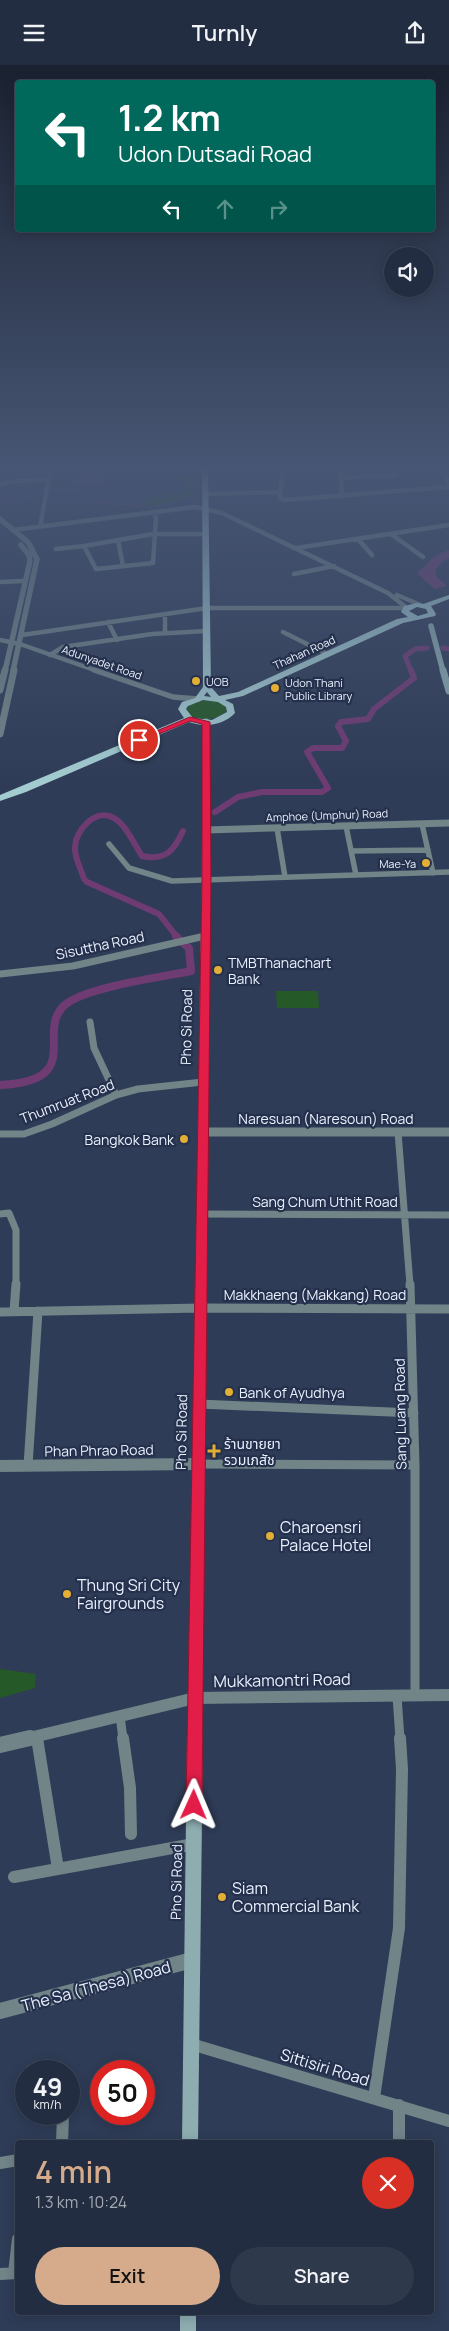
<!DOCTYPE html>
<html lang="en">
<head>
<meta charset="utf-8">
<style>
	body { margin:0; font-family:Manrope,"Noto Sans Thai",sans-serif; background:#2f394c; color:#f1f3f6; height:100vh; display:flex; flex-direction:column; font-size:19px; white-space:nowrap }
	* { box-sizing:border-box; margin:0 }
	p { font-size:16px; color:#a3a8b1 }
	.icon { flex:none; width:28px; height:28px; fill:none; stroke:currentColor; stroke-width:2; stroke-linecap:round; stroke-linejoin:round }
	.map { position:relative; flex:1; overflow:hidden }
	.drawer { position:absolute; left:15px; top:2075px; width:419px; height:175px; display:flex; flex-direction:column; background:#232d41; border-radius:5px; box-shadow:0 2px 12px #0003,0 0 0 1px #40495a }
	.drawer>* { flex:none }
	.hud { position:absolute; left:15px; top:15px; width:420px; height:152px; border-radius:5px; box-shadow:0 2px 12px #0003,0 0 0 1px #40495a; background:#00695c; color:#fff; overflow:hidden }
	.tools { position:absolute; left:384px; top:182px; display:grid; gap:10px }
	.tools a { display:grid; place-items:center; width:50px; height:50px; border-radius:50%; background:#232d41; box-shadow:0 2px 12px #0003,0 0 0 1px #40495a; font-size:25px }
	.speed { position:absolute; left:15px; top:1995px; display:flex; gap:10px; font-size:25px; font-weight:700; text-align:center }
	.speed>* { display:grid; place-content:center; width:65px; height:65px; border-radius:50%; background:#232d41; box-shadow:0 2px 12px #0003,0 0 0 1px #40495a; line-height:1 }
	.speed small { font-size:12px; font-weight:400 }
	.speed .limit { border:8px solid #d22; background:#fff; color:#111 }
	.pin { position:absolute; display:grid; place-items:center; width:42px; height:42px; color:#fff; margin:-21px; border:2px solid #fff; border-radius:50%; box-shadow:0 1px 5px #0007 }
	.me { position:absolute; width:55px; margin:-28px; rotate:1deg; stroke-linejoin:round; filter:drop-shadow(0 0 4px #0008) }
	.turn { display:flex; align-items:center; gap:18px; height:105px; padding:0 20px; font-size:22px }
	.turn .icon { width:65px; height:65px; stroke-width:2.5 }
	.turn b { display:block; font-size:35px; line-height:42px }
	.lanes { display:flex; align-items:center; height:48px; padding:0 20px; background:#0003; justify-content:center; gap:25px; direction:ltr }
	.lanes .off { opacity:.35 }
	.round { display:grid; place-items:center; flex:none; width:52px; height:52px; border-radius:26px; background:#2f394c }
	.head { display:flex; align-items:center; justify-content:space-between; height:85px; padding:0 20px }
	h1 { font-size:30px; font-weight:600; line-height:38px; color:#d6ab8b }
	.button { display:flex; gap:10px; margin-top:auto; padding:10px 20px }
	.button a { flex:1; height:58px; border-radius:30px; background:#d6ab8b; color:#111; font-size:20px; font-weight:600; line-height:58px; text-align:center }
	.button a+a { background:#2f394c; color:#f1f3f6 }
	header { display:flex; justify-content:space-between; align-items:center; height:65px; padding:0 20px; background:#232d41; font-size:22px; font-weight:600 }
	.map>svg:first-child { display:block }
	.green { fill:#255927 }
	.water { fill:#6f3b73 }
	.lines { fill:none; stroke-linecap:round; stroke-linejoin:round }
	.stream { stroke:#6f3b73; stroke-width:1 }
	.canal-far2 { stroke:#6f3b73; stroke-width:5 }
	.canal-far1 { stroke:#6f3b73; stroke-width:6 }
	.canal { stroke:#6f3b73; stroke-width:8 }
	.minor-far4 { stroke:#718487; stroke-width:4.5 }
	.minor-far3 { stroke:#718487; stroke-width:5.5 }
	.minor-far2 { stroke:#718487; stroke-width:7 }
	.minor-far1 { stroke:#718487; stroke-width:9 }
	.minor { stroke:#718487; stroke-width:12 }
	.tertiary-far4 { stroke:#718487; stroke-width:5.5 }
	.tertiary-far3 { stroke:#718487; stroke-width:7 }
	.tertiary-far2 { stroke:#718487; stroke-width:9 }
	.tertiary-far1 { stroke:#718487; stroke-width:12 }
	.tertiary { stroke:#718487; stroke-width:16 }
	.secondary-far4 { stroke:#8dadb0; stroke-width:5.5 }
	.secondary-far3 { stroke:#8dadb0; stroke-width:7 }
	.secondary-far2 { stroke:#8dadb0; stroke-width:9 }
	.secondary-far1 { stroke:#8dadb0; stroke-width:12 }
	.secondary { stroke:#8dadb0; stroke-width:16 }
	.primary { fill:#a3ccd0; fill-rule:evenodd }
	.route { fill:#e11d48; stroke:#92132f }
	.poi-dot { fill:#e2af34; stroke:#25314c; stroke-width:2 }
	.labels { text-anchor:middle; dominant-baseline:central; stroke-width:4.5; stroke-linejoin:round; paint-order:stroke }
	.far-street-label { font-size:11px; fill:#e9f0fe; stroke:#25314c }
	.far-poi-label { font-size:11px; fill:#e9f0fe; stroke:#25314c; text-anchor:start }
	.street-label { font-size:14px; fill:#e9f0fe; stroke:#25314c }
	.poi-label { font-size:14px; fill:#e9f0fe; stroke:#25314c; text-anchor:start }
	.near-poi-label { font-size:16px; fill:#e9f0fe; stroke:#25314c; text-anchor:start }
	.near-street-label { font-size:16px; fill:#e9f0fe; stroke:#25314c }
</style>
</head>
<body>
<header><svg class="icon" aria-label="menu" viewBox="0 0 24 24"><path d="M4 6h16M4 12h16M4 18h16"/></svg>Turnly<svg class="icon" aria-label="share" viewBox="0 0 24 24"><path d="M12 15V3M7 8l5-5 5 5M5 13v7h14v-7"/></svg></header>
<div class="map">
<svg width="449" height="2266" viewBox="0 0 449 2266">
	<rect width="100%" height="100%" fill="#2f3c57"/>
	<path class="green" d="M199 411 198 418 193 420V431L157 441 143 440 150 433H169L170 429 183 426 182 424 187 423V420L170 414V412Z
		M206 635 220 637 226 642V647C215 655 202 657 190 650L187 645 190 639Z
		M276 926H318L319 943H277Z
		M0 1604 36 1609 35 1623 0 1633Z"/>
	<path class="water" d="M75 410H107L104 421 78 419 74 418Z
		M449 485V493C442 497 434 502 436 511L447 521 434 524 417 508 436 490Z"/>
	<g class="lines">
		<path class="stream" d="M216 417 253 414V401
			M51 425 72 424 81 426 86 436 90 437 157 442 195 432V420H198
			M0 439 26 433 41 426"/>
		<path class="canal-far2" d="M443 583 449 584
			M411 606 405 591 415 584 427 583"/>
		<path class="canal-far1" d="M215 747 238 732 262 727H322L328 723 307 687 313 683H342L346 676 338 661 341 657 368 654 374 644 414 613 411 605
			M177 872 159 849 87 817 84 814C81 804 75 794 75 784 74 766 96 742 114 753 127 761 134 779 142 791 165 796 174 786 183 766"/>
		<path class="canal" d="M176 871 178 873
			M0 1020C88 1016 33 965 66 939 87 922 162 912 191 906L189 883 184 879"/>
		<path class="minor-far4" d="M283 401 280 433 284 435 449 422
			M340 401 342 432
			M442 401 449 421
			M420 402 422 401
			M341 413 396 410
			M0 419 15 416 49 415
			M205 429 280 427
			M40 462 51 401
			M13 465 195 442 222 448 388 528 407 543
			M391 469 423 492
			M358 474 372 490
			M118 475 123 501
			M84 481 153 469H206
			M296 483 449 460
			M56 484 84 481 96 504 153 498 156 453 154 447
			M294 509 334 501
			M0 517 23 516
			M397 530 423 541
			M165 549V568
			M108 557 117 575
			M283 567 327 589
			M22 570 207 543H406
			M0 575 20 579 97 606
			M50 590 63 582 152 569 207 566"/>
		<path class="minor-far3" d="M94 605 173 632 198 634
			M422 759 433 808
			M346 761 356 810
			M277 763 285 812
			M109 779 129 803 172 816 449 807
			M352 786 428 785
			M199 872 205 871"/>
		<path class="minor-far2" d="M0 909 73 901 205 871
			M90 957 94 983 116 1030
			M398 1067 410 1220
			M0 1069H24L52 1059 116 1030 138 1024 203 1017
			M0 1149 9 1148 16 1165V1220
			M201 1149 449 1150"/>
		<path class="minor-far1" d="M410 1219 415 1400V1631
			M14 1246 16 1219
			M0 1247 200 1243 449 1244
			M199 1339 414 1348
			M198 1399 415 1400
			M28 1401 38 1246
			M397 1631 400 1674
			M120 1651 123 1674
			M37 1671V1674"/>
		<path class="minor" d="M37 1673 58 1804
			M123 1673 130 1723 131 1769
			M14 1812 194 1779
			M191 1979 449 2056
			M374 2033 399 1863 402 1704 400 1673
			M399 2040V2078
			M62 2078 63 2050
			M0 2098 18 2095
			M14 2208 18 2174
			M0 2209 18 2208"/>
		<path class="tertiary-far4" d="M0 454 28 477 37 494 13 606
			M5 606 30 496 29 490 21 480"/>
		<path class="tertiary-far3" d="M0 625 5 605
			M0 669 14 605
			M206 765 449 758"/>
		<path class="tertiary-far2" d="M202 1067H449"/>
		<path class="tertiary-far1" d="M0 1401 198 1399
			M25 1674 195 1633 449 1630"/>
		<path class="tertiary" d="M0 1680 30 1673
			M0 1946 192 1895"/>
		<path class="secondary-far4" d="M431 561 443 606"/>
		<path class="secondary-far3" d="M443 605 449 626
			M205 872 206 657"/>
		<path class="secondary-far2" d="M201 1220 205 871"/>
		<path class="secondary-far1" d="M195 1674 201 1219"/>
		<path class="secondary" d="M190 2078 195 1673
			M188 2248V2266"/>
		<path class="primary" d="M202 401H208L211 622 219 631 238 627 397 554 408 552 401 547 404 541 417 538 423 539 449 530V534L431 541 436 549 435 551 403 558 243 631 225 635 233 639 235 648C224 660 205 663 189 657L26 727 0 736V730L184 653 178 644 182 637 195 633 203 622ZM417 542 426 544 428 548 418 551 409 546ZM207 627 211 632 204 631ZM203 635 218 637 226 642 227 647 212 655 193 653 186 644 188 641Z"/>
	</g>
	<linearGradient id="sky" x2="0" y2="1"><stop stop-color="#1a2130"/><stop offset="0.56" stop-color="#475674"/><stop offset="1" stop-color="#475674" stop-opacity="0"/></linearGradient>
	<rect width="449" height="718" fill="url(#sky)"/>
	<path class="route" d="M190 652 210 657 211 814 202 1740 200 1746 194 1748 188 1746 186 1740 202 814V659L190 656 142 676 135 675Z"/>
	<g class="poi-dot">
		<circle cx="196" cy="616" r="5"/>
		<circle cx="275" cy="623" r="5"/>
		<circle cx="426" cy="798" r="5"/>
		<circle cx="218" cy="905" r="5"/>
		<circle cx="184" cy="1074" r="5"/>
		<circle cx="229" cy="1327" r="5"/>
		<path d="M211.5 1378.5h5v5h5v5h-5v5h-5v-5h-5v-5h5z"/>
		<circle cx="270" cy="1471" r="5"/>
		<circle cx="67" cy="1529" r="5"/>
		<circle cx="222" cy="1832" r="5"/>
	</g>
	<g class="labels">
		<g class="far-street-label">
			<text transform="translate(304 587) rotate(-24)">Thahan Road</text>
			<text transform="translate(102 597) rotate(19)">Adunyadet Road</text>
			<text transform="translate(327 750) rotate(-2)">Amphoe (Umphur) Road</text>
		</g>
		<g class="far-poi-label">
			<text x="206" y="616">UOB</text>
			<text x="285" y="617">Udon Thani<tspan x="285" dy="13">Public Library</tspan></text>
			<text x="416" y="798" text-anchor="end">Mae-Ya</text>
		</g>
		<g class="street-label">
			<text transform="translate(100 880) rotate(-12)">Sisuttha Road</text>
			<text transform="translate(186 962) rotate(-89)">Pho Si Road</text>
			<text transform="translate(67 1036) rotate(-21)">Thumruat Road</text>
			<text x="326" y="1053">Naresuan (Naresoun) Road</text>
			<text x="325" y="1136">Sang Chum Uthit Road</text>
			<text x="315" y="1229">Makkhaeng (Makkang) Road</text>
			<text transform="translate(400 1349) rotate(-91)">Sang Luang Road</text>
			<text transform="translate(181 1367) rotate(-89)">Pho Si Road</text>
			<text transform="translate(99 1385) rotate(-1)">Phan Phrao Road</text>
			<text transform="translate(176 1817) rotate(-89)">Pho Si Road</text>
		</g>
		<g class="poi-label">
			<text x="228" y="897">TMBThanachart<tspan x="228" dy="16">Bank</tspan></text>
			<text x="174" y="1074" text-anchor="end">Bangkok Bank</text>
			<text x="239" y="1327">Bank of Ayudhya</text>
			<text x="224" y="1378">ร้านขายยา<tspan x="224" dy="16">รวมเภสัช</tspan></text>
		</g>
		<g class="near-poi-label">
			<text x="280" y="1462">Charoensri<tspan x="280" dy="18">Palace Hotel</tspan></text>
			<text x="77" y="1520">Thung Sri City<tspan x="77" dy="18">Fairgrounds</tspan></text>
			<text x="232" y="1823">Siam<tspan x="232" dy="18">Commercial Bank</tspan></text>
		</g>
		<g class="near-street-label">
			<text transform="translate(282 1615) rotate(-1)">Mukkamontri Road</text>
			<text transform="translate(96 1921) rotate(-15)">The Sa (Thesa) Road</text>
			<text transform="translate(325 2002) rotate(17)">Sittisiri Road</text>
		</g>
	</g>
</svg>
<div class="tools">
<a><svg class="icon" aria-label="sound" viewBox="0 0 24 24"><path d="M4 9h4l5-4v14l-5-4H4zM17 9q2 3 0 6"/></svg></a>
</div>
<div class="speed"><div>49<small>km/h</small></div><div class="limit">50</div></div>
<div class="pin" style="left:139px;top:675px;background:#d93025"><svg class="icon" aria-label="arrive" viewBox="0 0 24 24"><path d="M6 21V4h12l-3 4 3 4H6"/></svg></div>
<svg class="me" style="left:194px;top:1740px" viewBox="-20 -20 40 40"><path d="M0-17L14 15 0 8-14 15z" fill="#e11d48" stroke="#fff" stroke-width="4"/></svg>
<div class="hud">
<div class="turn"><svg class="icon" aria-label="left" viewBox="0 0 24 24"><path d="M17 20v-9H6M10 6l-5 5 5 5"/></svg><div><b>1.2 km</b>Udon Dutsadi Road</div></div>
<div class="lanes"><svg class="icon" aria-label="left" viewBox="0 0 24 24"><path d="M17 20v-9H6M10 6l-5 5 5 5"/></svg><svg class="icon off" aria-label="ahead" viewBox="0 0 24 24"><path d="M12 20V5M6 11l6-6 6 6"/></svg><svg class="icon off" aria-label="right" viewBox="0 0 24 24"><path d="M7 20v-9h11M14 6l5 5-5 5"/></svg></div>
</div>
<section class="drawer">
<div class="head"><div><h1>4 min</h1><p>1.3 km · 10:24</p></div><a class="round" style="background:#d93025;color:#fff"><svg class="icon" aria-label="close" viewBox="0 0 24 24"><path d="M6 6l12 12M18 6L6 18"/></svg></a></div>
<div class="button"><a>Exit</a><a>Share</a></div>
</section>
</div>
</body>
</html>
